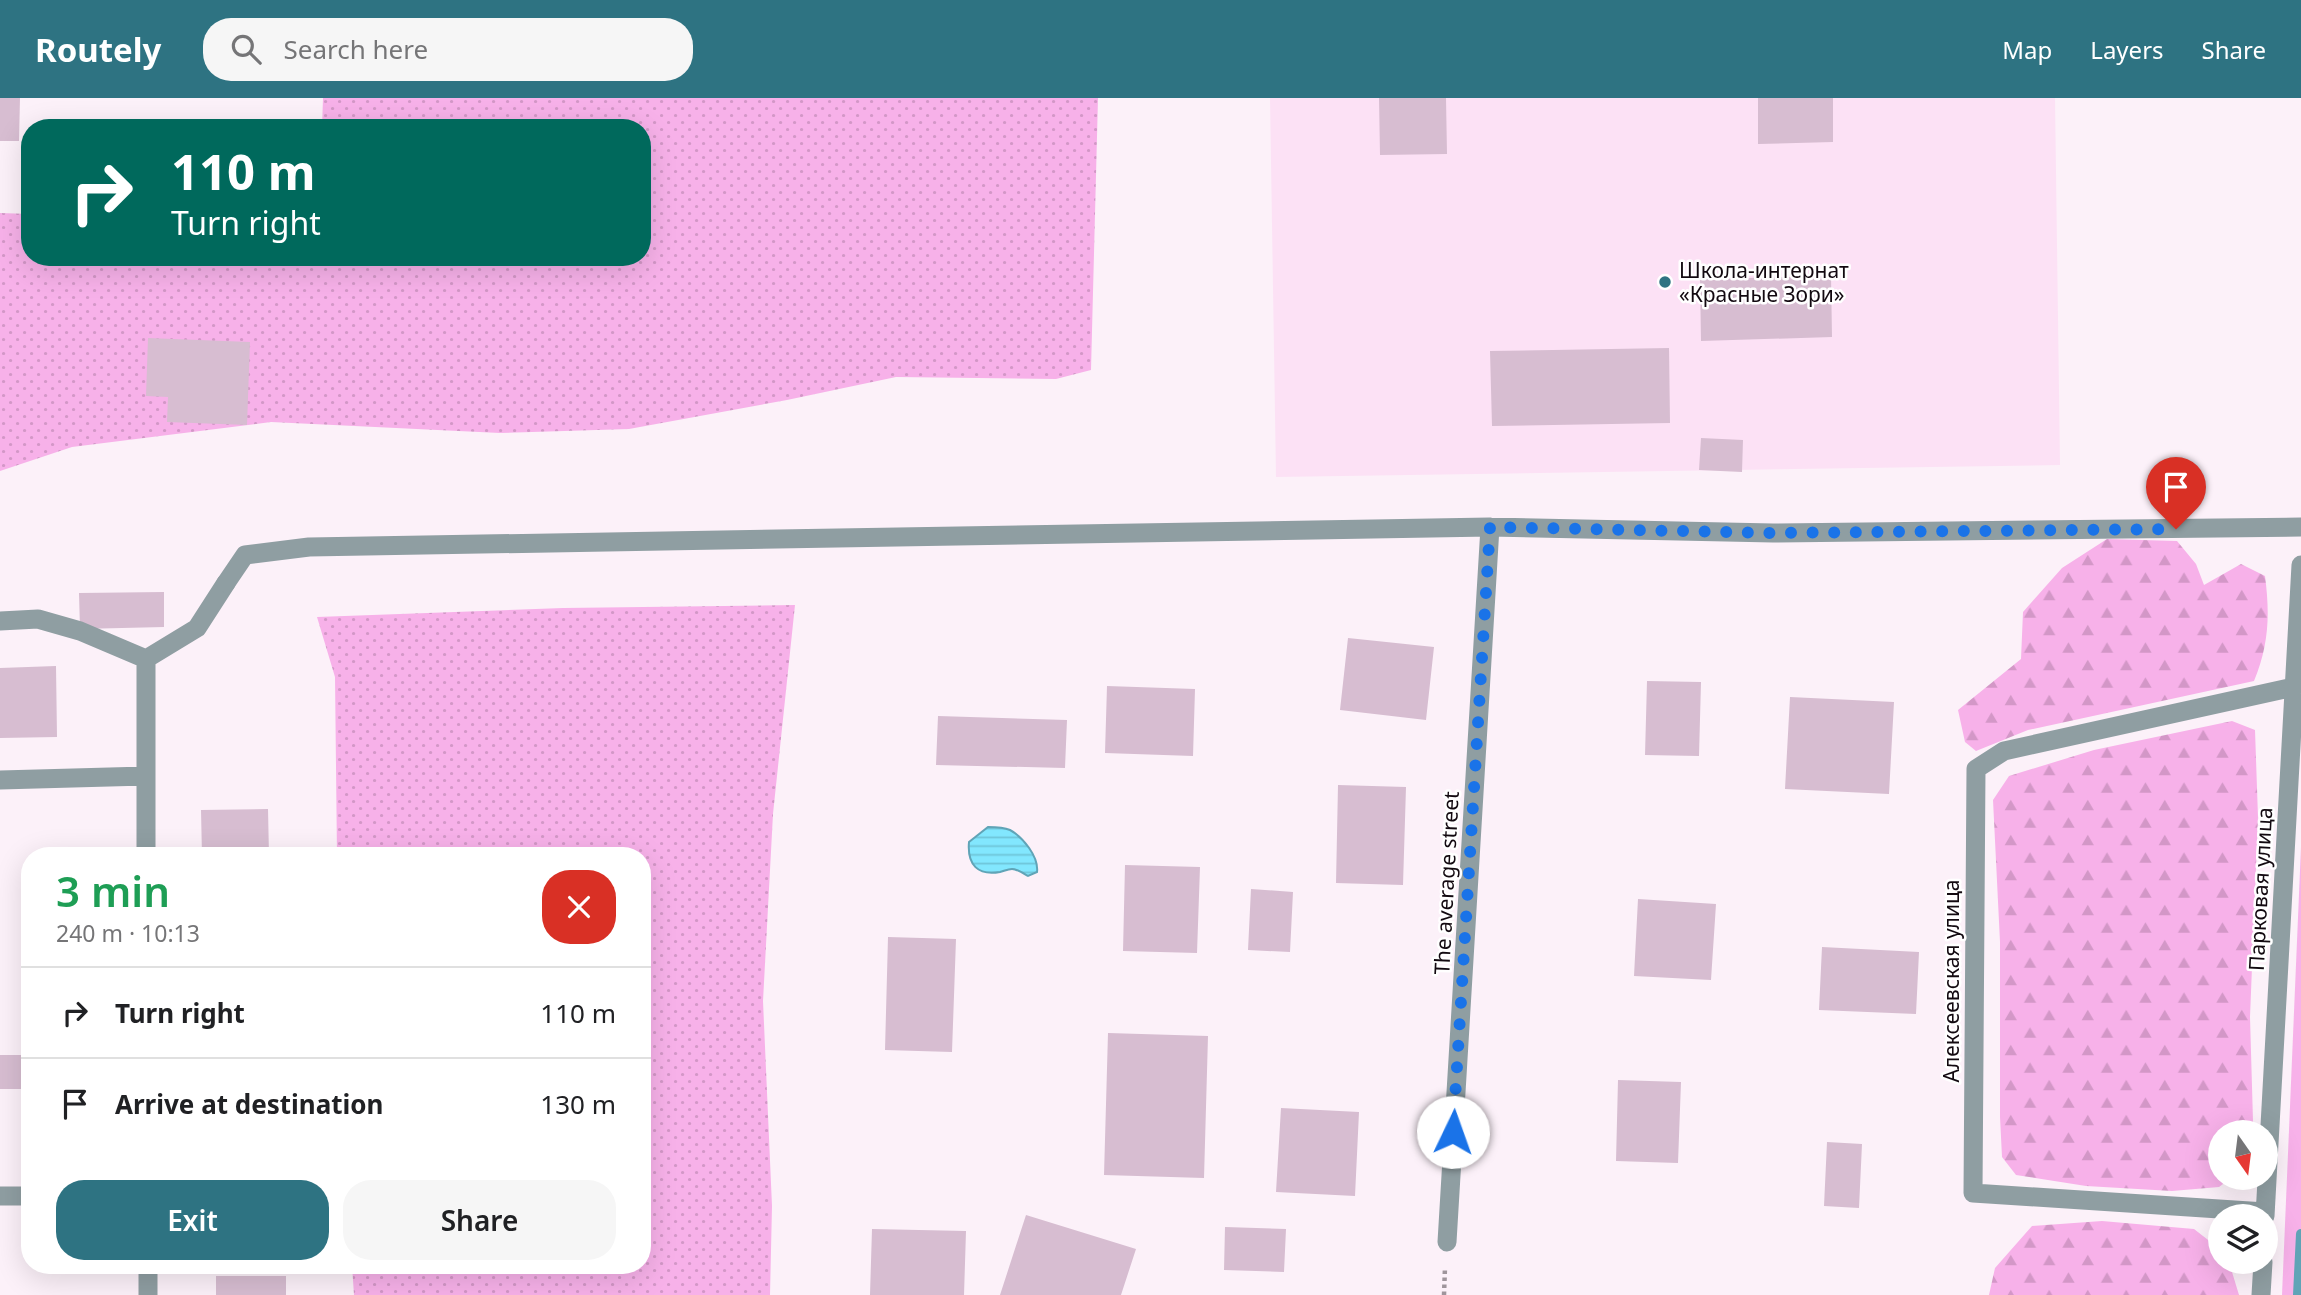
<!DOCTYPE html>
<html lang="en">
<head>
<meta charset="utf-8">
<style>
	body { margin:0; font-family:"Noto Sans",sans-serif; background:#f6f6f6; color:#202124; height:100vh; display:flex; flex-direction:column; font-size:26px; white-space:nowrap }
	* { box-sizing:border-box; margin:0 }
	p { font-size:23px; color:#757577 }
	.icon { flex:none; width:38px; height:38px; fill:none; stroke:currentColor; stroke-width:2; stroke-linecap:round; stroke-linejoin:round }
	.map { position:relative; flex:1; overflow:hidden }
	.panel { position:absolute; left:21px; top:749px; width:630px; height:427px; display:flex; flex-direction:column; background:#fff; border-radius:28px; box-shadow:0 7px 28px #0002 }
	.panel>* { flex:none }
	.top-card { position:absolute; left:21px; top:21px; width:630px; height:147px; border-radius:28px; box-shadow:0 7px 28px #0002; background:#00695c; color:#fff; overflow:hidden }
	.needle { width:46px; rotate:166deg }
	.fabs { position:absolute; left:2208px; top:1022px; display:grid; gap:14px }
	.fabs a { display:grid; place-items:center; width:70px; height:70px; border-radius:50%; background:#fff; box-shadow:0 7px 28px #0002; font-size:35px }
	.pin { position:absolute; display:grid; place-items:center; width:60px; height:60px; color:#fff; margin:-72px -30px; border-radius:50% 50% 50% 0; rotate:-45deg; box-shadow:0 0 7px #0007 }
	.pin .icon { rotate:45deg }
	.me { position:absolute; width:77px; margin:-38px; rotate:3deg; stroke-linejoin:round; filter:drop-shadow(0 0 5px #0008) }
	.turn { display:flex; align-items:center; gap:24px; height:147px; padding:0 35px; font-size:32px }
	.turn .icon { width:91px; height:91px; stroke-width:2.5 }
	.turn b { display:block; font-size:49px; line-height:60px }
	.round { display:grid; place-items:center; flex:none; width:74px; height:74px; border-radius:28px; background:#f6f6f6 }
	.summary { display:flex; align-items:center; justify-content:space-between; height:119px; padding:0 35px }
	h1 { font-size:42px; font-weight:600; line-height:52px; color:#1e9e55 }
	.button { display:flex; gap:14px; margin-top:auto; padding:14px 35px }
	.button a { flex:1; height:80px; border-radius:28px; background:#2e7382; color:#fff; font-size:28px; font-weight:600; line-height:80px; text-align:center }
	.button a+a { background:#f6f6f6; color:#202124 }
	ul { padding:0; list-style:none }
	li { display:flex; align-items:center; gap:21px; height:91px; padding:0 35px; border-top:2px solid #e0e0e0 }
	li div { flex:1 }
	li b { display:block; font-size:26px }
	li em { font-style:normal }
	header { display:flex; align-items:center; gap:42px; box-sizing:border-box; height:98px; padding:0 35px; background:#2e7382; color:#fff }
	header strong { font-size:33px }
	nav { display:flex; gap:38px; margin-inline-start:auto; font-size:24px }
	.search { width:490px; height:63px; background:#f6f6f6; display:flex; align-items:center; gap:18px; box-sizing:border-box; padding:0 24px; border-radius:28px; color:#757577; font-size:26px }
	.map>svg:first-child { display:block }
	.built { fill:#fce1f5 }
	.forest { fill:url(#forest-firs) }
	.park { fill:#f7b1e9 }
	.garden { fill:url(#garden-dots) }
	.water { fill:url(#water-rules); stroke:#60a4b7; stroke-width:2 }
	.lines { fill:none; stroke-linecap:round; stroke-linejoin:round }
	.stream { stroke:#60a4b7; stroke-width:10 }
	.building { fill:#d7bdd1 }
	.path { stroke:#9f959c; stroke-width:4.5; stroke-dasharray:3.5 3.5; stroke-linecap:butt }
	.service { stroke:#8f9ea2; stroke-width:19 }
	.minor { stroke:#8f9ea2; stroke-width:19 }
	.route { stroke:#1a73e8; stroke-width:12; stroke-dasharray:0 21.6 }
	.poi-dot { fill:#2e7382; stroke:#fff; stroke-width:2.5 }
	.labels { text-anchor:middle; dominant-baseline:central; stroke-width:5; stroke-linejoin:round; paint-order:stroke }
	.poi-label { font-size:21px; fill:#120910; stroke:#fff; text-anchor:start }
	.street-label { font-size:21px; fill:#120910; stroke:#fff }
</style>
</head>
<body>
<header>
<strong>Routely</strong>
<div class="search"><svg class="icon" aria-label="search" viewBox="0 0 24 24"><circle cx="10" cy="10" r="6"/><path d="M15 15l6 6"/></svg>Search here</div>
<nav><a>Map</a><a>Layers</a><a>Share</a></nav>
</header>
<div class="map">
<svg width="2301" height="1197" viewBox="0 0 2301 1197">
	<defs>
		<pattern id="forest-firs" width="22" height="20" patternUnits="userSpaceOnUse" patternTransform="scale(1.75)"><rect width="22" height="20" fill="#f7b1e9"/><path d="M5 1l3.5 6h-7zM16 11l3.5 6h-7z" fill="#d397c7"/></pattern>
		<pattern id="garden-dots" width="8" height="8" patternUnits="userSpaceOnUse" patternTransform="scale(1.75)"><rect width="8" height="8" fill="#f7b1e9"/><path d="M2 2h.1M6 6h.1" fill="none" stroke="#d397c7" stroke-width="1.8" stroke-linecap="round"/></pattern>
		<pattern id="water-rules" width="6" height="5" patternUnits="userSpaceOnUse" patternTransform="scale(1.75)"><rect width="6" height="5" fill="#82e7fe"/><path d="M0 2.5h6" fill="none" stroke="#6fc5d9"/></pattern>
	</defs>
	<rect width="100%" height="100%" fill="#fcf1f9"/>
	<path class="built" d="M1270 0H2055L2060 367 1276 379Z"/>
	<path class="forest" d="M2107 441 2177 443 2196 466 2204 487 2241 466 2265 478C2270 516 2269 547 2254 583L2028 632 1976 653 1965 644 1958 612 2021 561 2023 514 2062 470Z
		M2232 623 2255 632 2258 719 2250 919 2253 1023 2251 1034H2221V1080H2231L2219 1089 2172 1093 2086 1088 2016 1077 2002 1059 2000 1019V844L1993 702 2009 678 2094 652Z
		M2102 1123 2194 1131 2221 1152V1164H2229L2239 1197H1989L1995 1170 2032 1128Z"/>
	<path class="park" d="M2301 749V1197H2282Z"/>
	<path class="garden" d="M323 0H1098L1091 272 1056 281 896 279 787 302 629 331 500 335 271 324 72 349 0 373V115L30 116V159H642V30H322Z
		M795 507 773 716 763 903 772 1108 770 1197H354L352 1167H642V758H337L335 579 317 519 563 510Z"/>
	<path class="water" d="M988 729C996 729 1003 729 1010 732 1023 739 1039 759 1037 774L1028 778C1023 775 1017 771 1012 771 1008 771 1004 773 1000 774 978 778 967 767 969 744Z"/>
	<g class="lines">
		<path class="stream" d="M2298 1197 2301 1136"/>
	</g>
	<path class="building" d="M0 0H20L19 43H0Z
		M1379 0H1446L1447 56 1380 57Z
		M1758 0H1833V44L1758 46Z
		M1831 178 1832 239 1701 243 1700 181Z
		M148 240 250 244 247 327 167 324 168 299 146 298Z
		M1669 250 1670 325 1492 328 1490 253Z
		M1701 340 1743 342 1742 374 1699 372Z
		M164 494V529L80 531 79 495Z
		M1348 540 1434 549 1426 622 1340 612Z
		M56 568 57 639 0 640V570Z
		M1647 583 1701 584 1699 658 1645 657Z
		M1107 588 1195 591 1193 658 1105 655Z
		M1790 599 1894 604 1889 696 1785 691Z
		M938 618 1067 622 1065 670 936 667Z
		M1338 687 1406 689 1403 787 1336 785Z
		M268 711 269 758H202L201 712Z
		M1125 767 1200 769 1197 855 1123 853Z
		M1251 791 1293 794 1290 854 1248 852Z
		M1638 801 1716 806 1711 882 1634 878Z
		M888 839 956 841 952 954 885 952Z
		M1822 849 1919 854 1916 916 1819 912Z
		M1108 935 1208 938 1204 1080 1104 1077Z
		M0 957H30V991H0Z
		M1618 982 1681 984 1678 1065 1616 1063Z
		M1281 1010 1359 1014 1355 1098 1276 1094Z
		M1827 1044 1862 1046 1859 1110 1824 1108Z
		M1026 1117 1136 1151 1121 1197H1000Z
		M1225 1129 1286 1131 1284 1174 1224 1172Z
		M872 1131 966 1133 964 1197H870Z
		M205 1167H273V1171L206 1173Z
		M216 1178H286V1197H216Z"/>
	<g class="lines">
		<path class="path" d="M1444 1197 1445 1169"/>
		<path class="service" d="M0 523 38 521 80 533 146 561V758
			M146 561 197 530 226 485
			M0 682 146 678
			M0 1098H30
			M148 1167V1197"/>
		<path class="minor" d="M226 485 245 457 309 449 1490 429 1773 435 2301 429
			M2265 1114 1973 1095 1976 671 2004 653 2294 589
			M2265 1118 2301 467
			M1447 1144 1490 429
			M2261 1197 2263 1164"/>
	</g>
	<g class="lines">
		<path class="route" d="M1453 1034 1490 429 1773 435 2176 431"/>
	</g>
	<circle class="poi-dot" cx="1665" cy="184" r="7"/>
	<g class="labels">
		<g class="poi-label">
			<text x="1679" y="172">Школа-интернат<tspan x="1679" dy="24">«Красные Зори»</tspan></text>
		</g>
		<g class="street-label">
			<text transform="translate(1446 785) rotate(-87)">The average street</text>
			<text transform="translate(2260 791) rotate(-87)">Парковая улица</text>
			<text transform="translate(1951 883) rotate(-90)">Алексеевская улица</text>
		</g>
	</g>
</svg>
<div class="fabs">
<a><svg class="needle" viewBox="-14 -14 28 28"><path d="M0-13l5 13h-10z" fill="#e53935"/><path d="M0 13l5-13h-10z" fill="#757577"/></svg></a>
<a><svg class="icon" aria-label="layers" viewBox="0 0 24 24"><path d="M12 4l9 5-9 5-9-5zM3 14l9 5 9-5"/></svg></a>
</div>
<div class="pin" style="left:2176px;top:431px;background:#d93025"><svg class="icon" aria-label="arrive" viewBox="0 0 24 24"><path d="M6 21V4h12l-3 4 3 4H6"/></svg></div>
<svg class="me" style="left:1453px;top:1034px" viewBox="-20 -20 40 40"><circle r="19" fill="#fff"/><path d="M0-13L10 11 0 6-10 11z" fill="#1a73e8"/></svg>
<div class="top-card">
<div class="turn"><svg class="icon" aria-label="right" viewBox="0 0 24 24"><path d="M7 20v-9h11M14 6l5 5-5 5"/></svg><div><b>110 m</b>Turn right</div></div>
</div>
<section class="panel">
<div class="summary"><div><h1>3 min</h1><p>240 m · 10:13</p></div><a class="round" style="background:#d93025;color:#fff"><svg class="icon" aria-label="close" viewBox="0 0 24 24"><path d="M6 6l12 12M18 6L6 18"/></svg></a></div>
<ul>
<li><svg class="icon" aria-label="right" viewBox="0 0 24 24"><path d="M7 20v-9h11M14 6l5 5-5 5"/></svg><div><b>Turn right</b></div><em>110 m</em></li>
<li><svg class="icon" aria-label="arrive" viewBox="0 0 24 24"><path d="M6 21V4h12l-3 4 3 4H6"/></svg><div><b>Arrive at destination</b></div><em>130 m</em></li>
</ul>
<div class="button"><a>Exit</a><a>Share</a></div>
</section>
</div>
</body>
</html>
